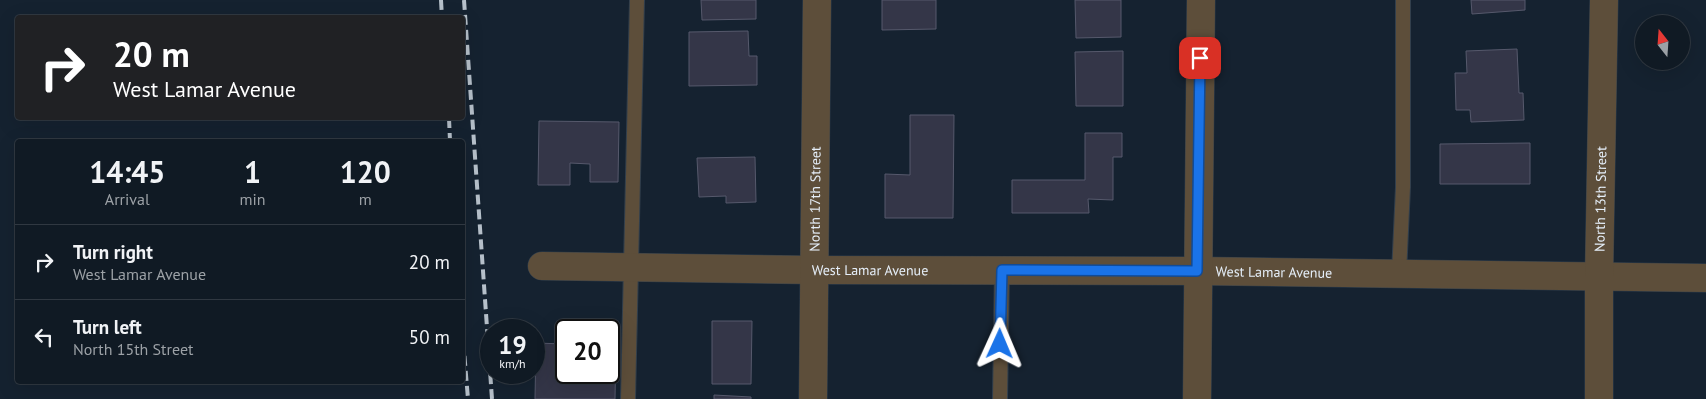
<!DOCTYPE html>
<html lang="en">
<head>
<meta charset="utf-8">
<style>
	body { margin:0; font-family:"PT Sans",sans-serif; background:#19232c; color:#f1f3f6; height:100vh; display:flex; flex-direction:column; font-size:19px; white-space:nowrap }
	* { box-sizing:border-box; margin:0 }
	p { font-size:16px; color:#9ca1a6 }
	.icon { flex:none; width:28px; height:28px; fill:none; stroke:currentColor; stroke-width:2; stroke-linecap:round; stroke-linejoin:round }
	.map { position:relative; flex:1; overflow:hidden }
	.details { position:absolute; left:15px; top:139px; width:450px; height:245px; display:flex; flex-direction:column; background:#101a24; border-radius:5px; box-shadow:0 5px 20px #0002,0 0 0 1px #303841 }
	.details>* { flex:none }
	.hud { position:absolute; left:15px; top:15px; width:450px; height:105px; border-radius:5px; box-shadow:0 5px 20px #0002,0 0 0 1px #303841; background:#202124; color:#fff; overflow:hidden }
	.needle { width:32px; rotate:343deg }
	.tools { position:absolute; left:1635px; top:15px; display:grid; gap:10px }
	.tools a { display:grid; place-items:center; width:55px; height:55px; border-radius:50%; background:#101a24; box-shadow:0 5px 20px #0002,0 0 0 1px #303841; font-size:25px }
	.speed { position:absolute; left:480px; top:319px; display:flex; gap:10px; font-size:25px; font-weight:700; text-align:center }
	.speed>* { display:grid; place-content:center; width:65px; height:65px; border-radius:50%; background:#101a24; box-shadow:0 5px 20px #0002,0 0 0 1px #303841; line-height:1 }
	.speed small { font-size:12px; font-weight:400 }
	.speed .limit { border:2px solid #111; border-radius:8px; background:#fff; color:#111 }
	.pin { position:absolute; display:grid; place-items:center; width:42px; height:42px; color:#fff; margin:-21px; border-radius:10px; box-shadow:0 2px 8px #0006 }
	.me { position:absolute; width:55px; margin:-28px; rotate:1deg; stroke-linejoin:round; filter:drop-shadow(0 0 4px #0008) }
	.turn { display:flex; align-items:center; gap:18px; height:105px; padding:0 15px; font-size:22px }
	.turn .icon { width:65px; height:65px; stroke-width:2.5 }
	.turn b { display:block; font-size:35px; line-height:42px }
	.eta { display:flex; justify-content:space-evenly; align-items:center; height:85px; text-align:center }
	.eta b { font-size:30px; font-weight:700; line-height:35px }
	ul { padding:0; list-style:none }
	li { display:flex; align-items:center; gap:15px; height:75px; padding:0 15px; border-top:1px solid #303841 }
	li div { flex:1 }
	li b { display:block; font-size:19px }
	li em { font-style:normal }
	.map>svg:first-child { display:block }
	.building { fill:#343648; stroke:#56596c }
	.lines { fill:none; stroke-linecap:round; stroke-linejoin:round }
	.service-casing { stroke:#323f4c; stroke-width:16 }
	.minor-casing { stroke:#323f4c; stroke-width:29 }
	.service { stroke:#5d4e3a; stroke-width:14 }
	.minor { stroke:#5d4e3a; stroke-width:28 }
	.rail { stroke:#b6c0ca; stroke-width:4; stroke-dasharray:10 5; stroke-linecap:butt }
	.route-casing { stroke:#114b97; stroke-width:12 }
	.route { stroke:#1a73e8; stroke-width:9 }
	.labels { text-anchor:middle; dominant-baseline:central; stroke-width:4.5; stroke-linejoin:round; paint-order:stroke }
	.street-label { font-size:14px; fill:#e5eef8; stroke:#152230 }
</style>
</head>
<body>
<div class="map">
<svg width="1706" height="399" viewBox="0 0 1706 399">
	<rect width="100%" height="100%" fill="#152230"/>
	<path class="building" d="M701 0H756V19L702 20Z
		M882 0H936V29L882 30Z
		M1075 0H1121V37L1076 38Z
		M1471 0H1525V10L1472 14Z
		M748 31 749 56H757V85L689 86V32Z
		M1517 49 1519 93H1523L1524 120 1471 122 1470 110H1456L1455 73H1467L1466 51Z
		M1123 51V106H1076L1075 52Z
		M910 115H954L953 218H885V174L910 175Z
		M539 121 619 122 618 182H590V164L570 163V185H538Z
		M1085 133H1122V157H1113V200L1088 199 1089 213H1012V180H1085Z
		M1530 143V184H1440V144Z
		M755 157 756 202 726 203V196L699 197 697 158Z
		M712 321H752L751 384H712Z
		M536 343 564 344V366H566V372H609V344H616L615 399H535Z
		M714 395 751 397V399H714Z"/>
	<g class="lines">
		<defs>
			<path id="service" d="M1399 274 1403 187V0
				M628 399 637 0
				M1000 399 1002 271"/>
			<g id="minor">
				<path id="s1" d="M542 266 814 270 1197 271 1706 278"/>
				<path id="s2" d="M813 399 817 0"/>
				<path d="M1197 399 1201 0"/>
				<path id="s3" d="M1599 399V277L1604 0"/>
			</g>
		</defs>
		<use href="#service" class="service-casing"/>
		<use href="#minor" class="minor-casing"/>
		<use href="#service" class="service"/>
		<use href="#minor" class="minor"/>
		<path class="rail" d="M441 0 442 18
			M464 0 492 399
			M449 118 450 141
			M462 326 468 399"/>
	</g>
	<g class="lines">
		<defs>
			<path id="route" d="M1000 344 1002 270 1197 271 1200 58"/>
		</defs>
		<use href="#route" class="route-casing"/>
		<use href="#route" class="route"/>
	</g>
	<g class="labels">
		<g class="street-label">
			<text stroke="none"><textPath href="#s3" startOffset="200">North 13th Street</textPath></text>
			<text stroke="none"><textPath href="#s2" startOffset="200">North 17th Street</textPath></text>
			<text stroke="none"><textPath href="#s1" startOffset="328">West Lamar Avenue</textPath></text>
			<text stroke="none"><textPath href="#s1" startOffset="732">West Lamar Avenue</textPath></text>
		</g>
	</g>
</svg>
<div class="tools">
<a><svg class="needle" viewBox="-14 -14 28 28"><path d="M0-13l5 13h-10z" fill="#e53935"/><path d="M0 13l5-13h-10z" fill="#9ca1a6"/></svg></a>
</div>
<div class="speed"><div>19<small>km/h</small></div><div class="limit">20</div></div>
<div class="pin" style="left:1200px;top:58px;background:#d93025"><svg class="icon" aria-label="arrive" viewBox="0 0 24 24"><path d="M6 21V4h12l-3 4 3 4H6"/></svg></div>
<svg class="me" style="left:1000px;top:344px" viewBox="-20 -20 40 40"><path d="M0-17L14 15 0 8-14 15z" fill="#1a73e8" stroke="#fff" stroke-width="4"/></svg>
<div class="hud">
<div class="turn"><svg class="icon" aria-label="right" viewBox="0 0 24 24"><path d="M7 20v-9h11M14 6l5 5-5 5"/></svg><div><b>20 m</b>West Lamar Avenue</div></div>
</div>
<section class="details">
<div class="eta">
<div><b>14:45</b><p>Arrival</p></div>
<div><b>1</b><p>min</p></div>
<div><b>120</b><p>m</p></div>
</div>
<ul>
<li><svg class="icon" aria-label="right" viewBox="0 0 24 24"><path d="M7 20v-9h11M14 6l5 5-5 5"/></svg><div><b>Turn right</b><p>West Lamar Avenue</p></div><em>20 m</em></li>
<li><svg class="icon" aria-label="left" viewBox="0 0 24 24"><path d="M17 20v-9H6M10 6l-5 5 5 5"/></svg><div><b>Turn left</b><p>North 15th Street</p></div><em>50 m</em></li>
</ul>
</section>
</div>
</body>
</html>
